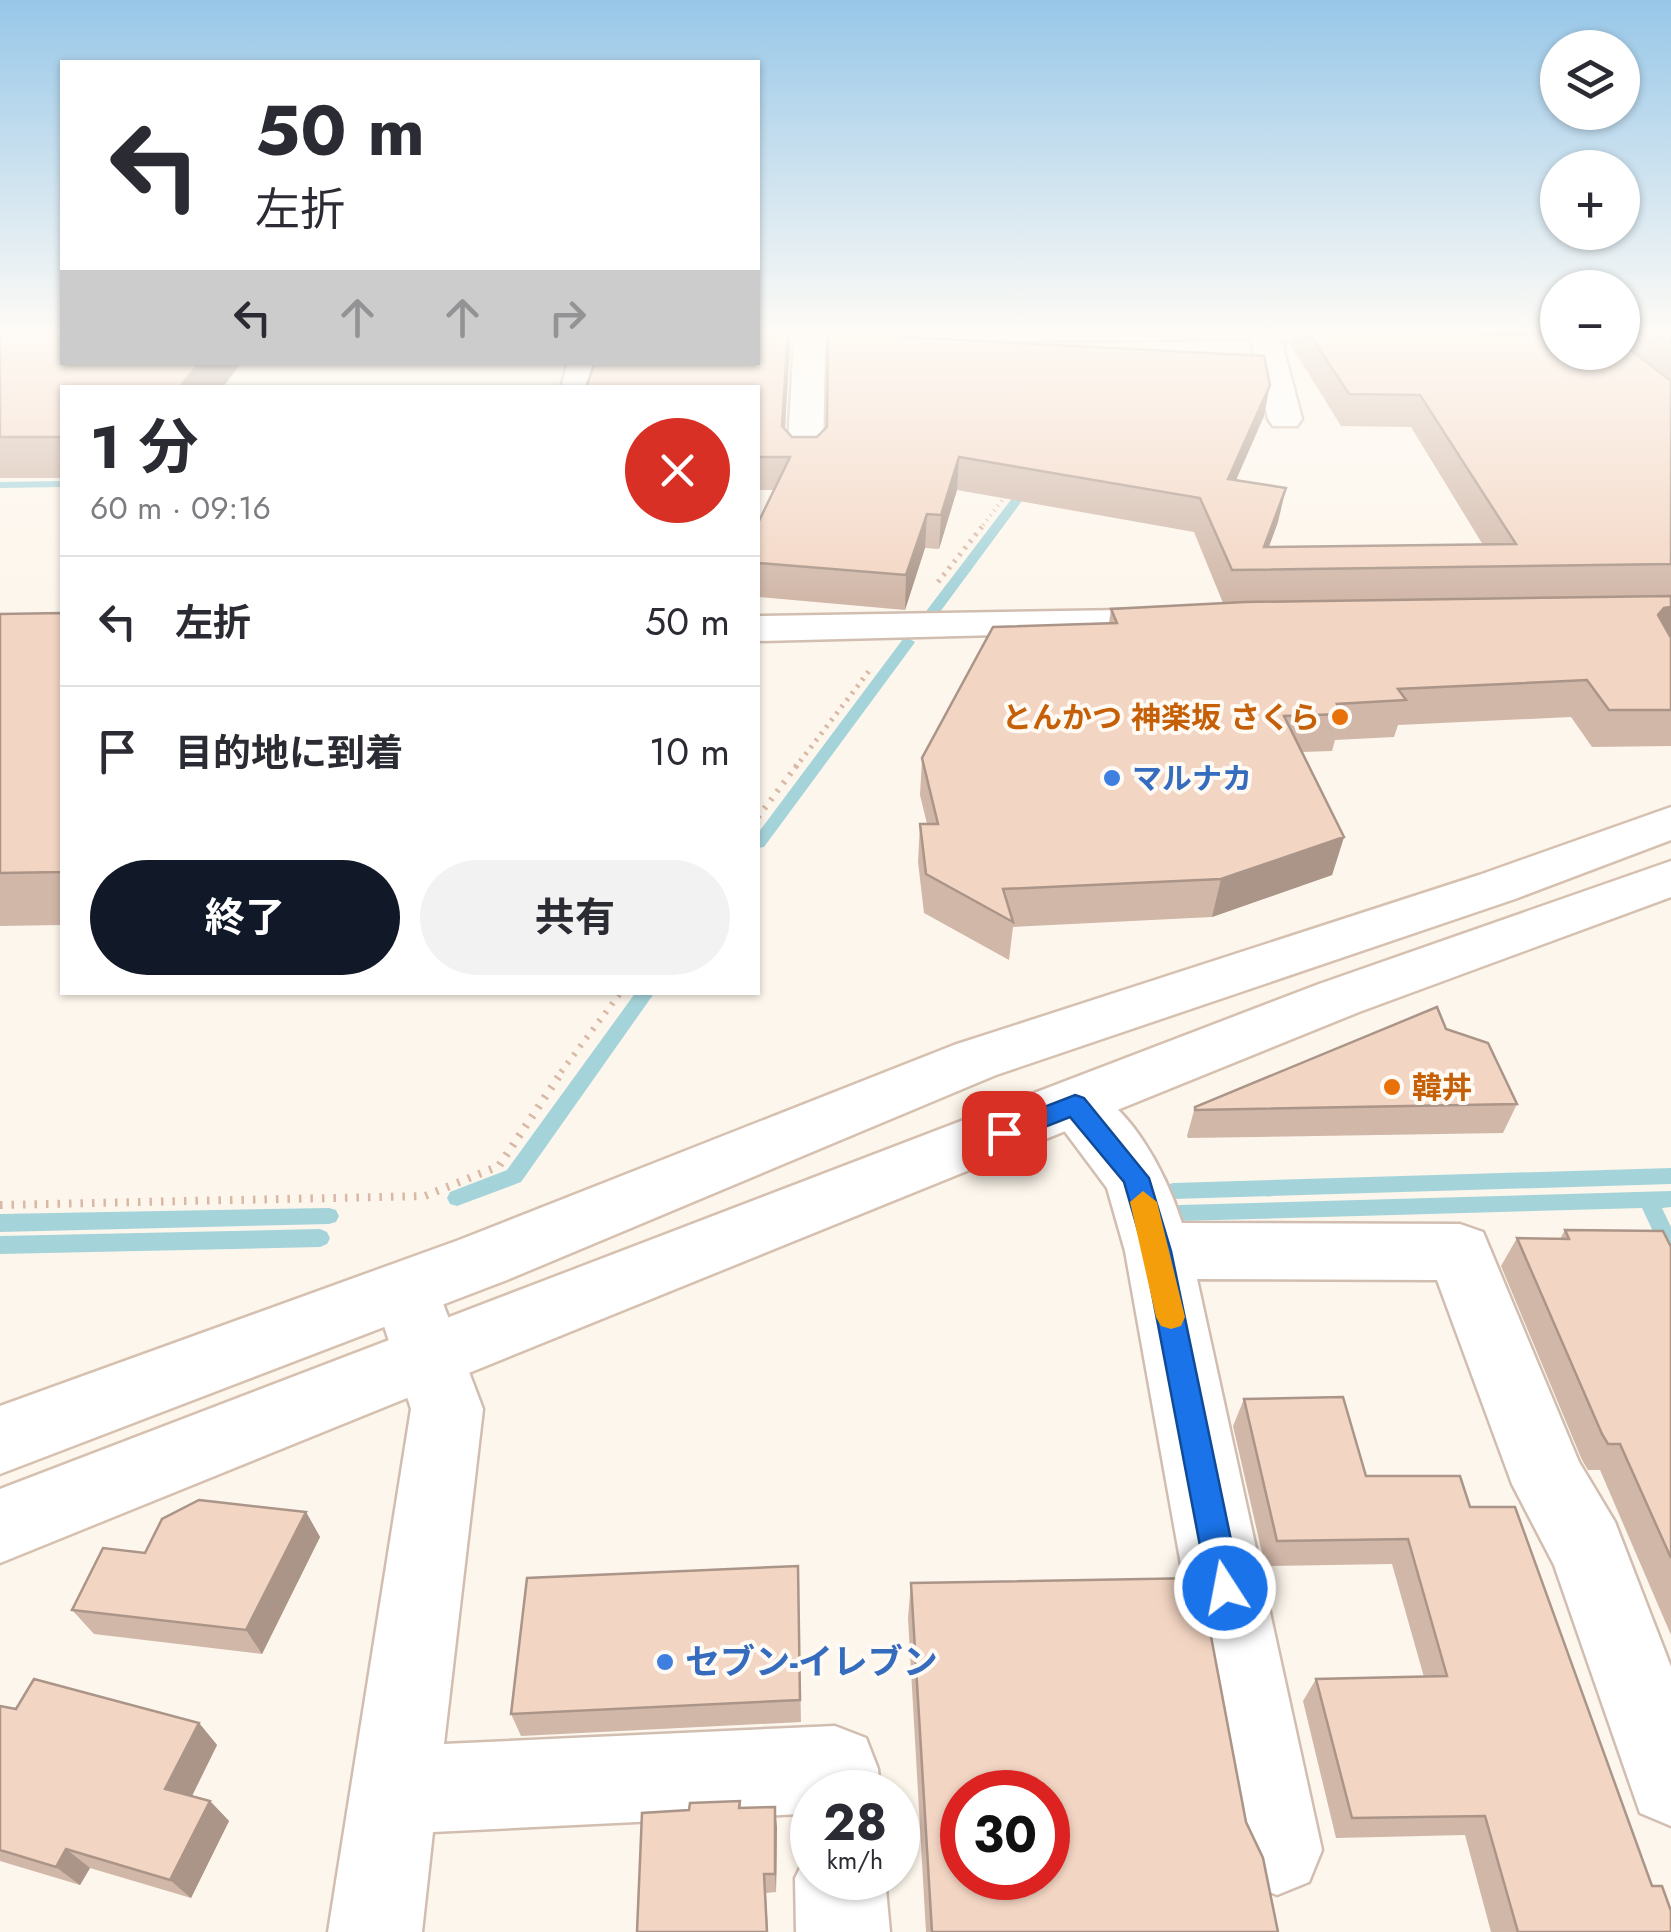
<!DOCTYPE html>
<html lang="ja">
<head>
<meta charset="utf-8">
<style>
	body { margin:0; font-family:Jost,"Noto Sans JP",sans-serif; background:#f2f2f3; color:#2b2b33; height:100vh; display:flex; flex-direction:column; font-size:38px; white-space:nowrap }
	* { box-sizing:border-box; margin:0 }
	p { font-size:32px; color:#7c7c81 }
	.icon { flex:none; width:55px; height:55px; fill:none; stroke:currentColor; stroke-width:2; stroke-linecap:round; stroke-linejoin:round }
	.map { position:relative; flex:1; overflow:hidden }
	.panel { position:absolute; left:60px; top:385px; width:700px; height:610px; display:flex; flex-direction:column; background:#fff; border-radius:0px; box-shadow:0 2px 8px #0004 }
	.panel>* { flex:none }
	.hud { position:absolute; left:60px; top:60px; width:700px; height:305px; border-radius:0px; box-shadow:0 2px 8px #0004; background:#fff; color:#2b2b33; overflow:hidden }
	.fabs { position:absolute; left:1540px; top:30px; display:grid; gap:20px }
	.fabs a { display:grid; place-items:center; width:100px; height:100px; border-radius:50%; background:#fff; box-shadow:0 2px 8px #0004; font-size:50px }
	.speed { position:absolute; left:790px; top:1770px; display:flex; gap:20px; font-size:50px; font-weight:700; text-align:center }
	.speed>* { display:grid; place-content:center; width:130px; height:130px; border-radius:50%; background:#fff; box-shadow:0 2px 8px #0004; line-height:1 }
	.speed small { font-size:25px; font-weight:400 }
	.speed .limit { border:15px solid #d22; background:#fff; color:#111 }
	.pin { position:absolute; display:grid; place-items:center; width:85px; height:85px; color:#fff; margin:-42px; border-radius:20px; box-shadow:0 5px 15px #0006 }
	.me { position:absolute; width:110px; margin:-55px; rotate:349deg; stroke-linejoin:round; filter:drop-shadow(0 0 8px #0008) }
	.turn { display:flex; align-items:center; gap:35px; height:210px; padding:0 30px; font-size:45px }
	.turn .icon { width:130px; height:130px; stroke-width:2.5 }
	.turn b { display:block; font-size:70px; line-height:85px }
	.lanes { display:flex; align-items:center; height:95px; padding:0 30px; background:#0003; justify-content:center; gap:50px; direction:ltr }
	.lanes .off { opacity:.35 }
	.round { display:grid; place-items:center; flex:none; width:105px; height:105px; border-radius:52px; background:#f2f2f3 }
	.headline { display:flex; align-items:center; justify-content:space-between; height:170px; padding:0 30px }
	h1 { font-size:60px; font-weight:700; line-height:75px }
	.button { display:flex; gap:20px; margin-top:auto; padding:20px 30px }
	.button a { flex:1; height:115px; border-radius:60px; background:#111827; color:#fff; font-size:40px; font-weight:700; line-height:115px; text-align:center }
	.button a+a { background:#f2f2f3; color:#2b2b33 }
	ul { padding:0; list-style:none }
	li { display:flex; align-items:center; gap:30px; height:130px; padding:0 30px; border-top:2px solid #e1e1e2 }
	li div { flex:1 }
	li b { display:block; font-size:38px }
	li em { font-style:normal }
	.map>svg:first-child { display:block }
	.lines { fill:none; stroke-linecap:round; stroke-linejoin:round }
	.stream { fill:#a5d3da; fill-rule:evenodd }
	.street-casing { stroke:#d1beb0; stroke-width:5 }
	.secondary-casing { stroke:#d6c0b0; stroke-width:5 }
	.path-far3 { stroke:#d9b8a5; stroke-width:4; stroke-dasharray:1 5; stroke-linecap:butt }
	.path-far2 { stroke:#d9b8a5; stroke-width:5; stroke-dasharray:2.5 6; stroke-linecap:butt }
	.path-far1 { stroke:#d9b8a5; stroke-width:6; stroke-dasharray:2.5 8; stroke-linecap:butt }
	.path { stroke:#d9b8a5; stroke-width:8; stroke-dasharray:2.5 9; stroke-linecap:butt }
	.street { fill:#fff; fill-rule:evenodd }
	.secondary { fill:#fff; fill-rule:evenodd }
	.wall { fill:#d1b7a8 }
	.shaded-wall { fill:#aa9588 }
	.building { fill:#f3d5c3; stroke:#aa9588; stroke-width:2.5; fill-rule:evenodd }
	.route { fill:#1a73e8; stroke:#114b97; stroke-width:2.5 }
	.slow { fill:#f59e0b }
	.food-dot { fill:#e8710a; stroke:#fffaf3; stroke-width:4 }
	.shop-dot { fill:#3f7fe0; stroke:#fffaf3; stroke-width:4 }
	.labels { text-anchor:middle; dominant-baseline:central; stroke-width:8; stroke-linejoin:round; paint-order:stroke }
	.food-label { font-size:30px; font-weight:bold; fill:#c56008; stroke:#fffaf3; text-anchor:end }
	.shop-label { font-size:30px; font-weight:bold; fill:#366cbe; stroke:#fffaf3; text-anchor:start }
	.near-shop-label { font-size:35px; font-weight:bold; fill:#366cbe; stroke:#fffaf3; text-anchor:start }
</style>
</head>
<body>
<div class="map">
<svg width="1671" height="1932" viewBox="0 0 1671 1932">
	<rect width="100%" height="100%" fill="#fdf6ec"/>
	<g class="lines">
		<path class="stream" d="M1026 480 1036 482 937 616H927V610Z
			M62 481V487L0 488V482Z
			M908 638 915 642 913 645 764 847 758 848V833L903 639Z
			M636 992H655L521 1182 457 1206 450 1204 447 1198 450 1192 507 1170Z
			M1671 1168V1184L1173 1199 1166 1197 1163 1191 1166 1185 1173 1183Z
			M1671 1191V1207L1662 1208 1671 1227V1258L1664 1255 1642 1208 1180 1221 1173 1219 1170 1213 1173 1207 1180 1205Z
			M329 1208 336 1210 339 1216 336 1222 329 1224 0 1232V1214Z
			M320 1229 327 1232 330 1238 327 1244 320 1247 0 1254V1236Z"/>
		<defs>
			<path id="street" d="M758 330H1320L1305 339H1281L1302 419 1297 426H1273L1268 419 1251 339 825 342 823 459 817 466H793L787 459 794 342H758Z
				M568 362H599L593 388H561Z
				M1184 609 1199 612 1205 621 1199 630 758 641V616Z
				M1075 1082C1129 1099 1166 1173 1182 1223L1460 1224 1483 1232 1579 1462 1615 1522 1671 1667V1826L1640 1813 1554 1565 1512 1484 1437 1280 1197 1279 1322 1850 1309 1882 1277 1895 1245 1882 1232 1850 1125 1251 1107 1188 1045 1105 1054 1089Z
				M406 1260 430 1269 483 1409 444 1744 835 1726 866 1738 878 1769 880 1792H812V1826L801 1814 433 1832 422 1932H328L411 1409 372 1289 382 1269Z
				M812 1844V1878H885L890 1932H796L795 1878Z"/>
			<path id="secondary" d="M1671 807V840L1515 899 996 1075 507 1280 0 1474V1406L459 1240 954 1045 1479 875Z
				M1671 861V897L1359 1012 0 1563V1489L1319 984Z"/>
		</defs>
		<use href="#street" class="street-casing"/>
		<use href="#secondary" class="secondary-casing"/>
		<path class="path-far3" d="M983 525 1007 494"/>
		<path class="path-far2" d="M938 582 985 523
			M795 768 869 671"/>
		<path class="path-far1" d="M758 817 797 765
			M561 1072 621 992"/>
		<path class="path" d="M0 1205 425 1196 499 1166 563 1070"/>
		<use href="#street" class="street"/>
		<use href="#secondary" class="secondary"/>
	</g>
	<path class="wall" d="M0 330 242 362 222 388H62V478H0Z
		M758 330H790L785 429 792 437H817L903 337 1264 416 1236 480 1278 522 1269 547 1483 545 1411 427 1341 426 1290 344 1293 330H1379L1381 333 1498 334 1493 330H1671V746L1592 747 1571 717 1398 725 1394 737 1335 740 1332 751 1302 752 1344 837 1332 875 1212 917 1013 927 1009 960 924 913 918 862 920 824H927L920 795 922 758 1109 623 1111 609 1223 603 1194 532 957 490 939 549 925 548 905 610 758 597V523L774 490H758Z
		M62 613V925L0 926V614Z
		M1517 1104 1503 1133 1188 1138 1187 1136 1195 1107Z
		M1565 1230 1671 1247V1635L1600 1470H1588L1582 1460 1501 1266 1517 1238 1560 1239Z
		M1244 1399 1366 1476 1470 1507 1652 1886 1671 1932H1491L1465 1835 1336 1838 1303 1701 1316 1679 1424 1677 1392 1564 1265 1566 1233 1426Z
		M306 1512 320 1537 262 1654 94 1634 72 1610 145 1553Z
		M798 1566 801 1722 521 1736 511 1714Z
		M911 1583 1246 1822 1278 1932H926L908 1618Z
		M0 1706 16 1709 199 1723 217 1745 192 1796 210 1801 229 1821 191 1898 90 1868 80 1885 0 1861Z
		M740 1801 741 1808 777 1827 776 1892 766 1893 768 1932H637L689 1810Z"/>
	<path class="shaded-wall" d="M788 330 790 346 783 459 782 426Z
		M1622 330H1630L1624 346H1622Z
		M200 362H242L222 388H179Z
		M1270 385 1264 416 1222 512 1228 479Z
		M959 457 957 490 939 549 941 515Z
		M1286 488 1278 522 1260 570 1264 547Z
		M927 514 925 548 905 610 906 575Z
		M1671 607V640L1658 615 1664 608Z
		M1344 837 1332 875 1212 917 1221 879Z
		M306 1512 320 1537 262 1654 246 1630Z
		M199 1723 217 1745 185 1810 165 1789Z
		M210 1801 229 1821 191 1898 170 1880Z
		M775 1807 777 1827 776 1892 775 1874Z
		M66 1849 90 1868 80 1885 56 1867Z"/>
	<path class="building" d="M0 330H62V362H200L179 388H62V437H0Z
		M758 330H788L782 426 792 437H817L827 427 828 330H903V337L1264 356 1270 385 1228 479 1286 488 1264 547 1516 544 1420 395 1349 394 1307 330H1379L1381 333 1542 335 1537 330H1558V352H1622V343L1671 381V564L1232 570 1200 498 959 457 941 515 927 514 906 575 758 563V523L790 457H758V388H586L595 362H758Z
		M1654 330H1671V343Z
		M1671 596V607L1664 608 1658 615 1671 638V710H1609L1587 680 1398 689 1406 700 1337 704 1343 714 1284 716 1344 837 1221 879 1003 889 1013 922 926 874 920 824H938L922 758 993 627 1117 623 1111 609 1245 602Z
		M62 613V872L0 873V614Z
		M1437 1007 1446 1029 1488 1043 1517 1104 1195 1110V1107Z
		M1565 1230 1663 1231 1671 1247V1558L1620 1444H1608L1602 1434 1517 1238 1569 1239Z
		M1343 1397 1366 1476H1460L1470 1507H1515L1652 1886H1662L1671 1911V1932H1518L1485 1816 1352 1818 1316 1679 1447 1676 1408 1539 1277 1541 1244 1399Z
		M199 1500 306 1512 246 1630 72 1610 103 1548 145 1553 162 1519Z
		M798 1566 800 1700 511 1714 527 1578Z
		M1200 1578 1246 1822 1263 1858 1278 1932H932L911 1583ZM962 1792H1048V1878H962Z
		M34 1679 199 1723 165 1789 210 1801 170 1880 66 1849 56 1867 0 1850V1706L16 1709Z
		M740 1801 739 1808 775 1807V1874H764L767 1932H637L642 1813 689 1810 690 1803Z"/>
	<linearGradient id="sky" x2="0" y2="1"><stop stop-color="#97c7e8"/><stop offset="0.55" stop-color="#fefbf6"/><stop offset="1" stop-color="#fefbf6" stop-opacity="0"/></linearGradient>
	<rect width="1671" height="601" fill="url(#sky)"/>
	<path class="route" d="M1075 1095 1084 1098 1149 1178 1171 1251 1241 1588 1236 1600 1225 1604 1213 1600 1208 1588 1144 1251 1124 1182 1070 1117 1004 1143 991 1133 995 1126Z"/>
	<path class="slow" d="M1143 1191 1157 1202 1185 1317 1181 1326 1171 1329 1161 1326 1156 1317 1130 1202Z"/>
	<g class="food-dot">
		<circle cx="1340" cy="717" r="10"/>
		<circle cx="1392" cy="1087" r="10"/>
	</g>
	<g class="shop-dot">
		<circle cx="1112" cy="778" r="10"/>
		<circle cx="665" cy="1662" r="10"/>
	</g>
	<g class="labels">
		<g class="food-label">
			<text x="1320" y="717">とんかつ 神楽坂 さくら</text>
			<text x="1412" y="1087" text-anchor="start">韓丼</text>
		</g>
		<g class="shop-label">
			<text x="1132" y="778">マルナカ</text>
		</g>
		<g class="near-shop-label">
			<text x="685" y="1662">セブン-イレブン</text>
		</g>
	</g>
</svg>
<div class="fabs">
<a><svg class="icon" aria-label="layers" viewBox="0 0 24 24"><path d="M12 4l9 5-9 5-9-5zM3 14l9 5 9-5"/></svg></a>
<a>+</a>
<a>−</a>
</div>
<div class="speed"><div>28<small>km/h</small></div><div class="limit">30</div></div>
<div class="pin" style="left:1004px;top:1133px;background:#d93025"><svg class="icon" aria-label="arrive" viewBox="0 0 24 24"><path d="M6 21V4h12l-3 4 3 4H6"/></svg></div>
<svg class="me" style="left:1225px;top:1588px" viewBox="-20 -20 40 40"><circle r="17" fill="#1a73e8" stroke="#fff" stroke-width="3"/><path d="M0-11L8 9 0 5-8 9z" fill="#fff"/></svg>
<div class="hud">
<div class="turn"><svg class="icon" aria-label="left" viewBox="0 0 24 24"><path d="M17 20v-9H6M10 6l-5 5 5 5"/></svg><div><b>50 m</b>左折</div></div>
<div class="lanes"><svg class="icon" aria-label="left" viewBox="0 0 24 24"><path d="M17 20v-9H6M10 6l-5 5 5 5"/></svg><svg class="icon off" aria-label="ahead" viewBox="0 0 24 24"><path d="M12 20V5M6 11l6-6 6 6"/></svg><svg class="icon off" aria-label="ahead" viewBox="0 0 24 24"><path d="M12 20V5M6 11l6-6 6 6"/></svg><svg class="icon off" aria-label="right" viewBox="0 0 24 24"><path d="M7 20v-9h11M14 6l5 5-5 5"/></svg></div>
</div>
<section class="panel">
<div class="headline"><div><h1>1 分</h1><p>60 m · 09:16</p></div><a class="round" style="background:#d93025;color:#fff"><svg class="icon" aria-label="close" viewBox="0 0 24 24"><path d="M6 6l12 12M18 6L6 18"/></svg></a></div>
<ul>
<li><svg class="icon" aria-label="left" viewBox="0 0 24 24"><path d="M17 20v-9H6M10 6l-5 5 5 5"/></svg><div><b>左折</b></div><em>50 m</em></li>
<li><svg class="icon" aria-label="arrive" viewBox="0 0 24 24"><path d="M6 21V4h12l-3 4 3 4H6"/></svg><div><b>目的地に到着</b></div><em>10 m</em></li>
</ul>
<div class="button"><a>終了</a><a>共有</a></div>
</section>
</div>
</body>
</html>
